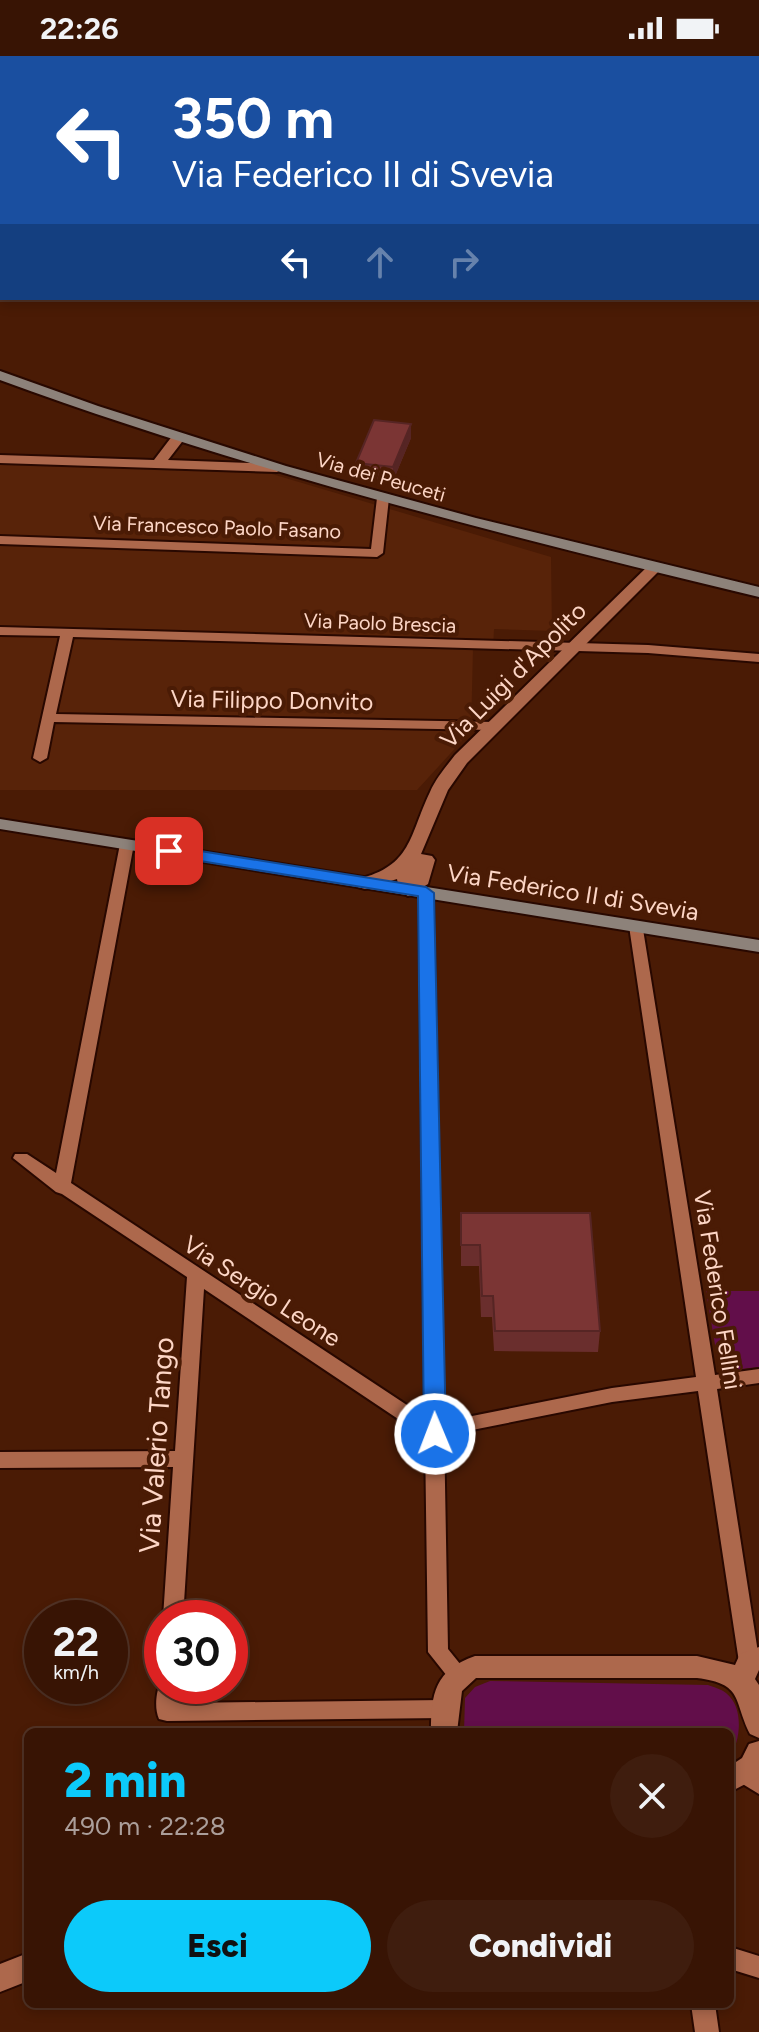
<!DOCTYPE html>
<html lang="it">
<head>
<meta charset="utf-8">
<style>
	body { margin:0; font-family:Figtree,sans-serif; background:#3f1d0e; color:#f1f3f6; height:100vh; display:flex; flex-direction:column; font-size:30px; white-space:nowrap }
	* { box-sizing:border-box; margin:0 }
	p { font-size:26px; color:#ab9e9a }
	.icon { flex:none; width:44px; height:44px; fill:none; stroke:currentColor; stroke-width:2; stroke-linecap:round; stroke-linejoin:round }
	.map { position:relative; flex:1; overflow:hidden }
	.sheet { position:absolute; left:24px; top:1672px; width:710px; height:280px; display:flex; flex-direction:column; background:#381404; border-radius:12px; box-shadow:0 4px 12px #0003,0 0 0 2px #523326 }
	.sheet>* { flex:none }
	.hud { position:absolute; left:0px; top:0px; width:760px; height:244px; box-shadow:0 4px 12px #0003,0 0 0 2px #523326; background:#1a4fa0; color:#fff; overflow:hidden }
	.speed { position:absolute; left:24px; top:1544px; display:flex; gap:16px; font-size:40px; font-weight:700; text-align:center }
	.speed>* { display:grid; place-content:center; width:104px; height:104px; border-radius:50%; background:#381404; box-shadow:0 4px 12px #0003,0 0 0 2px #523326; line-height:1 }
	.speed small { font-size:20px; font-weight:400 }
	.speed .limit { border:12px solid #d22; background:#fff; color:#111 }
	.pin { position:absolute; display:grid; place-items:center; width:68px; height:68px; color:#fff; margin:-34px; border-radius:16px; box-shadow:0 4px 12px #0006 }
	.me { position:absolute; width:88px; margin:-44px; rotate:359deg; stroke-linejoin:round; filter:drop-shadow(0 0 6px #0008) }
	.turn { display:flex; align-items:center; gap:28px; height:168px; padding:0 40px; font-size:36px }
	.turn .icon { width:104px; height:104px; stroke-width:2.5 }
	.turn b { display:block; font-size:56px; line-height:68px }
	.lanes { display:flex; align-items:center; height:76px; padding:0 40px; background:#0003; justify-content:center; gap:40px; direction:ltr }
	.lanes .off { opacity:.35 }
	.round { display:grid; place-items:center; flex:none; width:84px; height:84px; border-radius:42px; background:#3f1d0e }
	.overview { display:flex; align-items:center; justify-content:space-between; height:136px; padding:0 40px }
	h1 { font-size:48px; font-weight:800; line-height:60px; color:#0ccafa }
	.cta { display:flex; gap:16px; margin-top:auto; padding:16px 40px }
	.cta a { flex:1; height:92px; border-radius:48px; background:#0ccafa; color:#111; font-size:32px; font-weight:800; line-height:92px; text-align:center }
	.cta a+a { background:#3f1d0e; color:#f1f3f6 }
	.status { display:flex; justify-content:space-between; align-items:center; height:56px; padding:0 40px; background:#381404; direction:ltr }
	.status svg { height:22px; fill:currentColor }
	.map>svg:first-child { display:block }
	.built { fill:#582309 }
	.green { fill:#620e4a }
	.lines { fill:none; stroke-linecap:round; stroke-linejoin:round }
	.minor-casing { stroke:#280800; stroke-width:4 }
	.tertiary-casing { stroke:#280800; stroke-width:4 }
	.secondary-casing { stroke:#280800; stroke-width:4 }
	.trunk-casing { stroke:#280800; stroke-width:4 }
	.minor { fill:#ad684c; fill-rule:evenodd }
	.tertiary { fill:#ad684c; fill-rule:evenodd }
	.secondary { fill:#8d827a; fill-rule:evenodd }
	.trunk { fill:#58acc6; fill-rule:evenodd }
	.wall { fill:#6a2e2d }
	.shaded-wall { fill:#562524 }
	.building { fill:#7b3534; stroke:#562524; stroke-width:2 }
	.route { fill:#1a73e8; stroke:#114b97; stroke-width:2 }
	.labels { text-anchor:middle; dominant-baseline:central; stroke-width:8; stroke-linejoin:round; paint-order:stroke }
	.far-street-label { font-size:20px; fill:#fdd6c6; stroke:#4a1b05 }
	.street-label { font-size:24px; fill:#fdd6c6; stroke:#4a1b05 }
	.near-street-label { font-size:28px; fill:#fdd6c6; stroke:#4a1b05 }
</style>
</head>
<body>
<div class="status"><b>22:26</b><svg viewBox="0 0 49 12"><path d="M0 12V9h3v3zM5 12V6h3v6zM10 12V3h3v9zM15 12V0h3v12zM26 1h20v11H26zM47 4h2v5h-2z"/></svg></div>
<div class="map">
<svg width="759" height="1976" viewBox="0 0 759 1976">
	<rect width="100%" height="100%" fill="#4a1b05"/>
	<path class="built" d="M0 406 272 418 551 501 552 575 494 573 493 593H473L471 675 417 734H0Z"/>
	<path class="green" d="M706 1235H759V1311L732 1314 718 1307Z
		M490 1625 708 1629C713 1631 721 1633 726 1637 744 1651 741 1684 730 1701V1676H464L465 1642 475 1631Z"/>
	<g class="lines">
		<defs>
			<path id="minor" d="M442 0H457L459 2H444Z
				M685 0H697L699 2H687Z
				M713 0H725L727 2H715Z
				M758 19H759V24H758Z
				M2 39V45L0 46V40Z
				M758 46H759V52H758Z
				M383 439 389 442 383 497 377 501 0 488V480L371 493 377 442Z
				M0 571 648 589 759 598V606L648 597 73 581 56 658 494 666 501 670 494 674 54 666 47 702 40 706 33 702 60 580 0 579Z
				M127 784 134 788 71 1127 425 1361 419 837 426 833 433 837 444 1368 452 1364 612 1332 696 1321 629 870 632 867H642L715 1319 759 1313V1327L717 1333 759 1603 756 1612 749 1615 742 1612 739 1606 698 1335 612 1346 452 1378 444 1374 448 1593 469 1619 465 1625 458 1628 451 1625 428 1596 425 1381 204 1233 183 1562H163L173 1411 0 1412V1396L175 1395 187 1221 62 1138 56 1136 13 1102 15 1098H27L56 1117 120 788Z
				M162 1623V1630H180L178 1647 444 1644 452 1646 455 1653 452 1660 444 1662 167 1665 159 1663C154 1652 156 1634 162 1623Z
				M744 1707 759 1715V1738L736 1724 733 1717 736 1710Z
				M730 1891 759 1900V1922L730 1913Z
				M691 1948H715L719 1976H695Z"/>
			<path id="tertiary" d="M178 378 185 382 168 404 277 408 284 412 277 416 0 407V399L154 404 173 379Z
				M655 506 663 511 467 707 448 734 421 798 432 800 435 804 428 828 408 840 399 834 397 823 365 833 358 831 356 827 358 823C412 810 409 780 430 736 436 722 446 711 455 699L650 508Z
				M759 1591V1614L755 1623 759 1629V1682L750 1678C733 1644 744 1628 697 1622H476L462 1635 457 1676H431C431 1637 435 1614 475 1600H697L735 1609 740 1598Z
				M759 1685V1721L730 1736V1710L742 1702 749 1688Z
				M28 1897V1925L0 1936V1908Z"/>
			<path id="secondary" d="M0 315 98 350 286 410 476 462 759 531V541C502 479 248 415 0 324Z
				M0 763 759 884V896L0 773Z"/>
			<path id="trunk" d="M49 0H67L47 2Z
				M0 5H2V12H0Z"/>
		</defs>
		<use href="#minor" class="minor-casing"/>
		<use href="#tertiary" class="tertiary-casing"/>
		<use href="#secondary" class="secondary-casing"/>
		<use href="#trunk" class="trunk-casing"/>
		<use href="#minor" class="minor"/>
		<use href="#tertiary" class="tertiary"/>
		<use href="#secondary" class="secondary"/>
		<use href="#trunk" class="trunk"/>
	</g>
	<path class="wall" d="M411 368V382L393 425 356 422V407Z
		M461 1157 600 1275 598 1296 494 1295 492 1261H481L479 1210H461Z"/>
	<path class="shaded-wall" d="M411 368V382L393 425V411Z"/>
	<path class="building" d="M374 364 411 368 393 411 356 407Z
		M461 1157H590L600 1275H495L493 1240H482L480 1189H461Z"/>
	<path class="route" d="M169 790 426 831 434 837 446 1378 442 1384 435 1387 427 1384 424 1378 418 840 163 799 161 795 163 792Z"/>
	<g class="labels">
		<g class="far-street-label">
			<text transform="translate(381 421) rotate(16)">Via dei Peuceti</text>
			<text transform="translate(217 471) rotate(2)">Via Francesco Paolo Fasano</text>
			<text transform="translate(380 567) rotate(2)">Via Paolo Brescia</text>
		</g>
		<g class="street-label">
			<text transform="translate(513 619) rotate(-45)">Via Luigi d'Apolito</text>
			<text transform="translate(272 644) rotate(1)">Via Filippo Donvito</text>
			<text transform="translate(573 836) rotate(9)">Via Federico II di Svevia</text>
			<text transform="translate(718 1234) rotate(81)">Via Federico Fellini</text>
			<text transform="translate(262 1235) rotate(33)">Via Sergio Leone</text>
		</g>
		<g class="near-street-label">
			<text transform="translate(156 1389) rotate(-86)">Via Valerio Tango</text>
		</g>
	</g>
</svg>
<div class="speed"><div>22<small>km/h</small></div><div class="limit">30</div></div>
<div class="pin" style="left:169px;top:795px;background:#d93025"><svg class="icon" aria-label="arrive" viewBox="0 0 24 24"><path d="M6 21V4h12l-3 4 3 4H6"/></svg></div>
<svg class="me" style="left:435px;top:1378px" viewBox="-20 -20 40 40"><circle r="17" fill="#1a73e8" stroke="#fff" stroke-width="3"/><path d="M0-11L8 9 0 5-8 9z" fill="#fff"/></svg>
<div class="hud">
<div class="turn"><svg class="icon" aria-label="left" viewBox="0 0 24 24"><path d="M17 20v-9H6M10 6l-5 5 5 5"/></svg><div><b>350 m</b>Via Federico II di Svevia</div></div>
<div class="lanes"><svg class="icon" aria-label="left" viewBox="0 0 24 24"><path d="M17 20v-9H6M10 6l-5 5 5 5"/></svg><svg class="icon off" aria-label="ahead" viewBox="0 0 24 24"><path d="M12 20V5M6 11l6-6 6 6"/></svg><svg class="icon off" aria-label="right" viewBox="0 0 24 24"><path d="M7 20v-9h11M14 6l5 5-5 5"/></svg></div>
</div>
<section class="sheet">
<div class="overview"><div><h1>2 min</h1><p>490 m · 22:28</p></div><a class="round"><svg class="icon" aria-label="close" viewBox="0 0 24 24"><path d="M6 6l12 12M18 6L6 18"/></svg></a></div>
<div class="cta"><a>Esci</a><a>Condividi</a></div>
</section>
</div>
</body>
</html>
